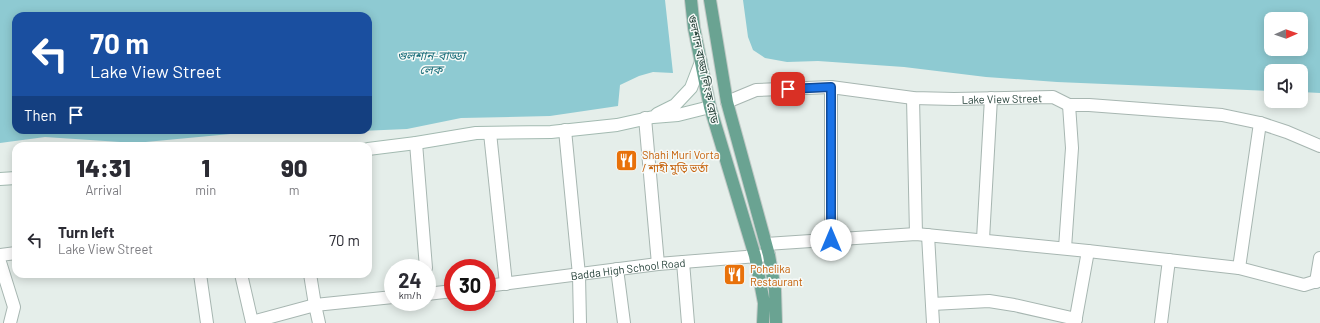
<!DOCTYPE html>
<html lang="en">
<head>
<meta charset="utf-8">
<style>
	body { margin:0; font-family:Barlow,"Noto Sans Bengali",sans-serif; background:#f7f7f7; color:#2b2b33; height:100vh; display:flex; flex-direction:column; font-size:15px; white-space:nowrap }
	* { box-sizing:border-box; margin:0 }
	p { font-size:13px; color:#7c7c81 }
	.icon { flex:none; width:22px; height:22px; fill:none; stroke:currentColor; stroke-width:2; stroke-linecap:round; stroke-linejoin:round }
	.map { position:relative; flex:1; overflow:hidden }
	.drawer { position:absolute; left:12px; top:142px; width:360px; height:136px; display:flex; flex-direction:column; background:#fff; border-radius:12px; box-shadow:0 2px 10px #0003 }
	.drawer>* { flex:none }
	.top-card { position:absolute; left:12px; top:12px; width:360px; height:122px; border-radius:12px; box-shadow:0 2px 10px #0003; background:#1a4fa0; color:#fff; overflow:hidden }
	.needle { width:26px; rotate:88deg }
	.tools { position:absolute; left:1264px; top:12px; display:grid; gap:8px }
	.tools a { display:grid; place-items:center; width:44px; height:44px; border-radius:8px; background:#fff; box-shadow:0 2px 10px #0003; font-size:20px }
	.speed { position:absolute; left:384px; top:259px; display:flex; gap:8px; font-size:20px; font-weight:700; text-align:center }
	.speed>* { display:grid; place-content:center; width:52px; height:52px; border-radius:50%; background:#fff; box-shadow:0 2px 10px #0003; line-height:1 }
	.speed small { font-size:10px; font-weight:400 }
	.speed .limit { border:6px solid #d22; background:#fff; color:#111 }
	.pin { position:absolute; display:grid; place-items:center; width:34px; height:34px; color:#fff; margin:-17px; border-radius:8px; box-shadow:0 2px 6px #0006 }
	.me { position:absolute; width:44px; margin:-22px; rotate:0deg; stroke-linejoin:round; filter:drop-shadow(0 0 3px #0008) }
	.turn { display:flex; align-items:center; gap:14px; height:84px; padding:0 12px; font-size:18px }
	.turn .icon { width:52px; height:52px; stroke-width:2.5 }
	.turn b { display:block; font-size:28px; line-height:34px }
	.then { display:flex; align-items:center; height:38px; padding:0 12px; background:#0003; gap:8px; font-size:15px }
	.eta { display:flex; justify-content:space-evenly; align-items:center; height:68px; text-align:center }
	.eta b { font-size:24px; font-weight:800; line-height:28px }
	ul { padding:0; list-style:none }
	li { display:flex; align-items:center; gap:12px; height:60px; padding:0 12px }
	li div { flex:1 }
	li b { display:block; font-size:15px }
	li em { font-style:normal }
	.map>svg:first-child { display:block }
	.water { fill:#8ecad2; fill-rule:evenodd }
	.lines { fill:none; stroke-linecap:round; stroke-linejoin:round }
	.street-casing { stroke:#a7b6b1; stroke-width:14 }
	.secondary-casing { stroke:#a3bab1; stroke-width:14 }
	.primary-casing { stroke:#c2cac7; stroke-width:14 }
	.street { stroke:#fff; stroke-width:12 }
	.secondary { stroke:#fff; stroke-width:12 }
	.primary { stroke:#6aa392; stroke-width:12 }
	.route-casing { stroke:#114b97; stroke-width:10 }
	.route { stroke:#1a73e8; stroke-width:7 }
	.labels { text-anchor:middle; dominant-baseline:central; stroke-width:3; stroke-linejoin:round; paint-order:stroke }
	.street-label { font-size:11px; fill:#244038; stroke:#f6faf8 }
	.food-label { font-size:11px; fill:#c56008; stroke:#f6faf8; text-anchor:start }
	.water-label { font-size:12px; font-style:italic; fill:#1e707c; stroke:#f6faf8 }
</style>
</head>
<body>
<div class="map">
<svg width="1320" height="323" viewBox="0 0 1320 323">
	<rect width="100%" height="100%" fill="#e5eeea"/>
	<path class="water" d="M0 0H665L673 73 653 72 639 76 620 85 618 106 550 116 461 118 407 129 314 133 306 130H368V16H16V130H253L241 133 135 143 45 137 0 143Z
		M743 0H1320V93L1301 92V71H1271V91L1057 82 986 77 904 67 818 61 787 62 765 58 753 50 748 37ZM1271 19H1301V49H1271Z"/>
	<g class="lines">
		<defs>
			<g id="street">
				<path d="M831 87V239"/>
				<path d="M913 98 916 234"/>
				<path id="s1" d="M727 102 756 90 831 87 913 98 954 99 1053 97 1069 105H1089L1222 115 1260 123 1287 132 1320 146"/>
				<path d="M645 118 658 264"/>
				<path d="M565 130 579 275 580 323"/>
				<path d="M490 133 506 284"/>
				<path d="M416 143 426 268"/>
				<path d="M928 235 933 323"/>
				<path d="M983 239 991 98"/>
				<path d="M766 244 916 234 1088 251 1239 268 1304 285 1320 280"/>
				<path d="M1065 248 1072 148 1069 105"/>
				<path d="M0 255 16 253"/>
				<path d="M0 262 14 307 10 323"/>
				<path d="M683 262 688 323"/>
				<path d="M1239 268 1260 123"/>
				<path d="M617 269 624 323"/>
				<path d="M200 274 207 323"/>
				<path d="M241 274 252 322 315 305 319 323"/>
				<path d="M310 274 315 305 393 297"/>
				<path d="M427 277 428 294"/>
				<path d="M1316 282 1320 258"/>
				<path id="s2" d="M487 286 658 264 769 255"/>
				<path d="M427 294 453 291"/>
				<path d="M932 304 989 301 1014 305 1076 319"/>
				<path d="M1075 323 1088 251"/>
				<path d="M1161 323 1169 260"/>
			</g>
			<path id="secondary" d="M657 114 675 105 691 88 701 62
				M368 149 416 143 476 133 551 132 617 125 653 117 678 115 710 107
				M0 179 16 178"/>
			<path id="primary" d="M691 0 694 28 710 107 755 256 764 303 763 323
				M710 0 727 102 769 255 775 290 776 323"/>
		</defs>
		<use href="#street" class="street-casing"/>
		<use href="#secondary" class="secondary-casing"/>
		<use href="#primary" class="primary-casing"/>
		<use href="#street" class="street"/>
		<use href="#secondary" class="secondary"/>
		<use href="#primary" class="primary"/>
	</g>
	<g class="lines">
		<defs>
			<path id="route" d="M788 89 831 87V240"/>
		</defs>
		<use href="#route" class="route-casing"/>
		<use href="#route" class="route"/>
	</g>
	<defs>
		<symbol id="restaurant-square" viewBox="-11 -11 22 22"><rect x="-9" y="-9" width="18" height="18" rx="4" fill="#e8710a" stroke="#f6faf8"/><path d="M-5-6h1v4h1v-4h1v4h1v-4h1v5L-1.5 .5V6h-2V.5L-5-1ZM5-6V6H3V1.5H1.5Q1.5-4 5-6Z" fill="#fff"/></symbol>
	</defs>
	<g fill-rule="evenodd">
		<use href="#restaurant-square" x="614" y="148" width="25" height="25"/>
		<use href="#restaurant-square" x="722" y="262" width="25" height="25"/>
	</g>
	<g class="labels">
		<g class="street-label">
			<text transform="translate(704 69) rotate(78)">গুলশান বাড্ডা লিংক রোড</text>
			<text stroke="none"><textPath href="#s1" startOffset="278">Lake View Street</textPath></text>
			<text stroke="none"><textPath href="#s2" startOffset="142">Badda High School Road</textPath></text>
		</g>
		<g class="food-label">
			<text x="642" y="154">Shahi Muri Vorta<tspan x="642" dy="13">/ শাহী মুড়ি ভর্তা</tspan></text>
			<text x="750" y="268">Pohelika<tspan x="750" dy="13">Restaurant</tspan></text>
		</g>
		<g class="water-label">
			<text x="431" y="55">গুলশান-বাড্ডা<tspan x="431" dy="14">লেক</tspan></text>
		</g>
	</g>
</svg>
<div class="tools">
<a><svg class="needle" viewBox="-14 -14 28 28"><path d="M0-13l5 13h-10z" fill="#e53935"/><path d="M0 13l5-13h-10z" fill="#7c7c81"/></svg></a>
<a><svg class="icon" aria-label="sound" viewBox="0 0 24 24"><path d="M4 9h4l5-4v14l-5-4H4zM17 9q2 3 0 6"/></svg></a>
</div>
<div class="speed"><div>24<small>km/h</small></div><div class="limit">30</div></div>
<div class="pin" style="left:788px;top:89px;background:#d93025"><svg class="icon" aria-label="arrive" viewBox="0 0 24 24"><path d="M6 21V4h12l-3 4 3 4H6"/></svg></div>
<svg class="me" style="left:831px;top:240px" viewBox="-20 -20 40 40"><circle r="19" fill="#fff"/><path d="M0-13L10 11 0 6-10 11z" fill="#1a73e8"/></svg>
<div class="top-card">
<div class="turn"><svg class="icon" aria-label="left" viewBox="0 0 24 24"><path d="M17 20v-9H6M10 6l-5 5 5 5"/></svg><div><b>70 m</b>Lake View Street</div></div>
<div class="then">Then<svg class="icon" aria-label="arrive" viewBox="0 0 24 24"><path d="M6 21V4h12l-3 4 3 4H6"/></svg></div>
</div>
<section class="drawer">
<div class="eta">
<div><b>14:31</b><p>Arrival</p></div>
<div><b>1</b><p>min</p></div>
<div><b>90</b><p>m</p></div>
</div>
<ul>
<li><svg class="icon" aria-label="left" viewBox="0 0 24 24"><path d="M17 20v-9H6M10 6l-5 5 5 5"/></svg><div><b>Turn left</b><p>Lake View Street</p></div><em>70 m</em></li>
</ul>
</section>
</div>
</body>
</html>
